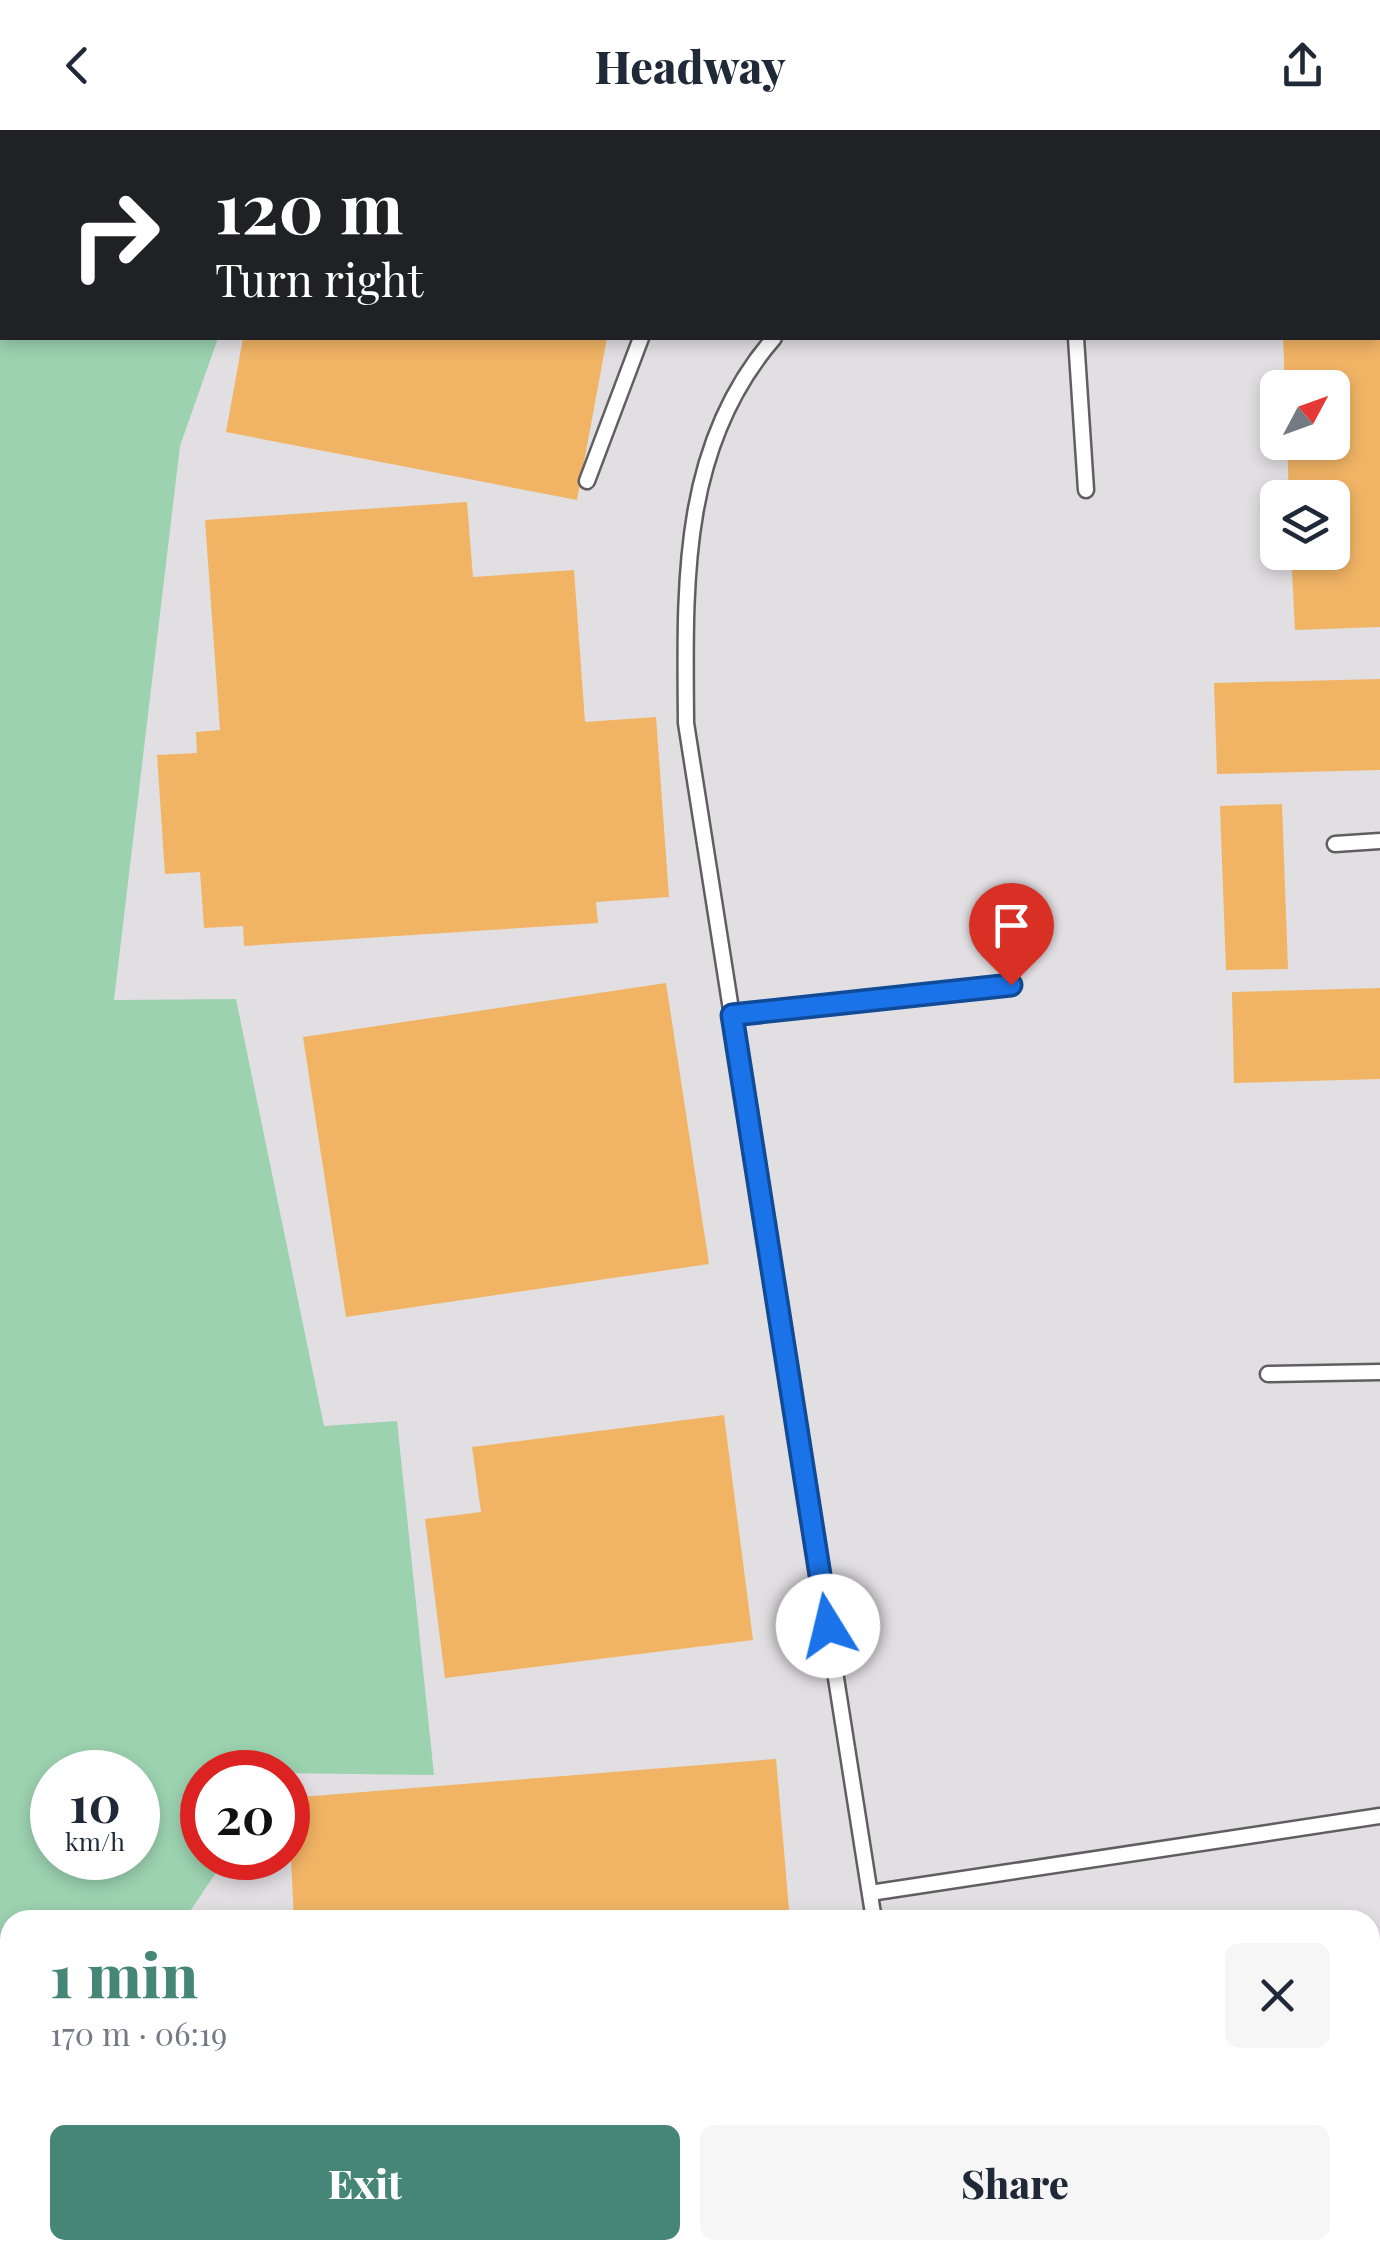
<!DOCTYPE html>
<html lang="en">
<head>
<meta charset="utf-8">
<style>
	body { margin:0; font-family:"Playfair Display",serif; background:#f6f6f7; color:#1f2937; height:100vh; display:flex; flex-direction:column; font-size:38px; white-space:nowrap }
	* { box-sizing:border-box; margin:0 }
	p { font-size:32px; color:#747a83 }
	.icon { flex:none; width:55px; height:55px; fill:none; stroke:currentColor; stroke-width:2; stroke-linecap:round; stroke-linejoin:round }
	.map { position:relative; flex:1; overflow:hidden }
	.sheet { position:absolute; left:0px; top:1780px; width:1380px; height:350px; display:flex; flex-direction:column; background:#fff; border-radius:30px 30px 0 0; box-shadow:0 5px 15px #0003 }
	.sheet>* { flex:none }
	.hud { position:absolute; left:0px; top:0px; width:1380px; height:210px; box-shadow:0 5px 15px #0003; background:#202124; color:#fff; overflow:hidden }
	.needle { width:65px; rotate:49deg }
	.tools { position:absolute; left:1260px; top:240px; display:grid; gap:20px }
	.tools a { display:grid; place-items:center; width:90px; height:90px; border-radius:15px; background:#fff; box-shadow:0 5px 15px #0003; font-size:50px }
	.speed { position:absolute; left:30px; top:1620px; display:flex; gap:20px; font-size:50px; font-weight:700; text-align:center }
	.speed>* { display:grid; place-content:center; width:130px; height:130px; border-radius:50%; background:#fff; box-shadow:0 5px 15px #0003; line-height:1 }
	.speed small { font-size:25px; font-weight:400 }
	.speed .limit { border:15px solid #d22; background:#fff; color:#111 }
	.pin { position:absolute; display:grid; place-items:center; width:85px; height:85px; color:#fff; margin:-102px -42px; border-radius:50% 50% 50% 0; rotate:-45deg; box-shadow:0 0 10px #0007 }
	.pin .icon { rotate:45deg }
	.me { position:absolute; width:110px; margin:-55px; rotate:351deg; stroke-linejoin:round; filter:drop-shadow(0 0 8px #0008) }
	.turn { display:flex; align-items:center; gap:35px; height:210px; padding:0 50px; font-size:45px }
	.turn .icon { width:130px; height:130px; stroke-width:2.5 }
	.turn b { display:block; font-size:70px; line-height:85px }
	.round { display:grid; place-items:center; flex:none; width:105px; height:105px; border-radius:15px; background:#f6f6f7 }
	.headline { display:flex; align-items:center; justify-content:space-between; height:170px; padding:0 50px }
	h1 { font-size:60px; font-weight:800; line-height:75px; color:#458676 }
	.action { display:flex; gap:20px; margin-top:auto; padding:20px 50px }
	.action a { flex:1; height:115px; border-radius:15px; background:#458676; color:#fff; font-size:40px; font-weight:800; line-height:115px; text-align:center }
	.action a+a { background:#f6f6f7; color:#1f2937 }
	header { display:flex; justify-content:space-between; align-items:center; height:130px; padding:0 50px; background:#fff; font-size:45px; font-weight:800 }
	.map>svg:first-child { display:block }
	.green { fill:#9cd2b0; fill-rule:evenodd }
	.lines { fill:none; stroke-linecap:round; stroke-linejoin:round }
	.stream { stroke:#249596; stroke-width:10 }
	.building { fill:#f1b465 }
	.service-casing { stroke:#615e61; stroke-width:19 }
	.service { stroke:#fff; stroke-width:14 }
	.route-casing { stroke:#114b97; stroke-width:25 }
	.route { stroke:#1a73e8; stroke-width:18 }
</style>
</head>
<body>
<header><svg class="icon" aria-label="back" viewBox="0 0 24 24"><path d="M15 5l-7 7 7 7"/></svg>Headway<svg class="icon" aria-label="share" viewBox="0 0 24 24"><path d="M12 15V3M7 8l5-5 5 5M5 13v7h14v-7"/></svg></header>
<div class="map">
<svg width="1380" height="2130" viewBox="0 0 1380 2130">
	<rect width="100%" height="100%" fill="#e2dfe2"/>
	<path class="green" d="M0 0H289L2 2V208H218L180 316 114 870 236 869 324 1296 397 1291 434 1645 202 1642V1728H226L184 1790H10V2120H189L186 2130H0ZM52 1642H138V1728H52Z"/>
	<g class="lines">
		<path class="stream" d="M45 2 47 0
			M0 52 2 49"/>
	</g>
	<path class="building" d="M243 208H607L577 370 226 302Z
		M1283 208H1380V497L1295 500 1291 422H1332V368H1289L1287 312H1332V258H1285Z
		M467 372 473 447 574 440 585 592 656 587 669 767 596 772 598 793 244 816 243 796 204 798 200 742 165 744 157 625 197 623 196 602 220 600 205 390Z
		M1380 549V640L1217 644 1214 553Z
		M1282 674 1288 839 1226 840 1220 676Z
		M666 853 709 1134 346 1187 303 907Z
		M1380 858V949L1234 953 1232 862Z
		M724 1285 753 1510 445 1548 425 1389 481 1382 472 1317Z
		M776 1629 790 1790H294L288 1668Z
		M1380 1825V2130H1336L1333 2120H1370V1827Z
		M768 2120H823L825 2130H725Z
		M1052 2120H1276L1279 2130H1055Z"/>
	<g class="lines">
		<defs>
			<path id="service" d="M895 2 897 1
				M1136 2 1142 0
				M774 208C679 317 685 457 686 593L874 1790
				M1076 208 1086 360
				M587 351 641 208
				M1335 714 1380 711
				M732 885 1011 855
				M1268 1244 1380 1242
				M870 1763 1380 1686
				M927 2120 929 2130"/>
		</defs>
		<use href="#service" class="service-casing"/>
		<use href="#service" class="service"/>
	</g>
	<g class="lines">
		<defs>
			<path id="route" d="M828 1496 732 885 1011 855"/>
		</defs>
		<use href="#route" class="route-casing"/>
		<use href="#route" class="route"/>
	</g>
</svg>
<div class="tools">
<a><svg class="needle" viewBox="-14 -14 28 28"><path d="M0-13l5 13h-10z" fill="#e53935"/><path d="M0 13l5-13h-10z" fill="#747a83"/></svg></a>
<a><svg class="icon" aria-label="layers" viewBox="0 0 24 24"><path d="M12 4l9 5-9 5-9-5zM3 14l9 5 9-5"/></svg></a>
</div>
<div class="speed"><div>10<small>km/h</small></div><div class="limit">20</div></div>
<div class="pin" style="left:1011px;top:855px;background:#d93025"><svg class="icon" aria-label="arrive" viewBox="0 0 24 24"><path d="M6 21V4h12l-3 4 3 4H6"/></svg></div>
<svg class="me" style="left:828px;top:1496px" viewBox="-20 -20 40 40"><circle r="19" fill="#fff"/><path d="M0-13L10 11 0 6-10 11z" fill="#1a73e8"/></svg>
<div class="hud">
<div class="turn"><svg class="icon" aria-label="right" viewBox="0 0 24 24"><path d="M7 20v-9h11M14 6l5 5-5 5"/></svg><div><b>120 m</b>Turn right</div></div>
</div>
<section class="sheet">
<div class="headline"><div><h1>1 min</h1><p>170 m · 06:19</p></div><a class="round"><svg class="icon" aria-label="close" viewBox="0 0 24 24"><path d="M6 6l12 12M18 6L6 18"/></svg></a></div>
<div class="action"><a>Exit</a><a>Share</a></div>
</section>
</div>
</body>
</html>
